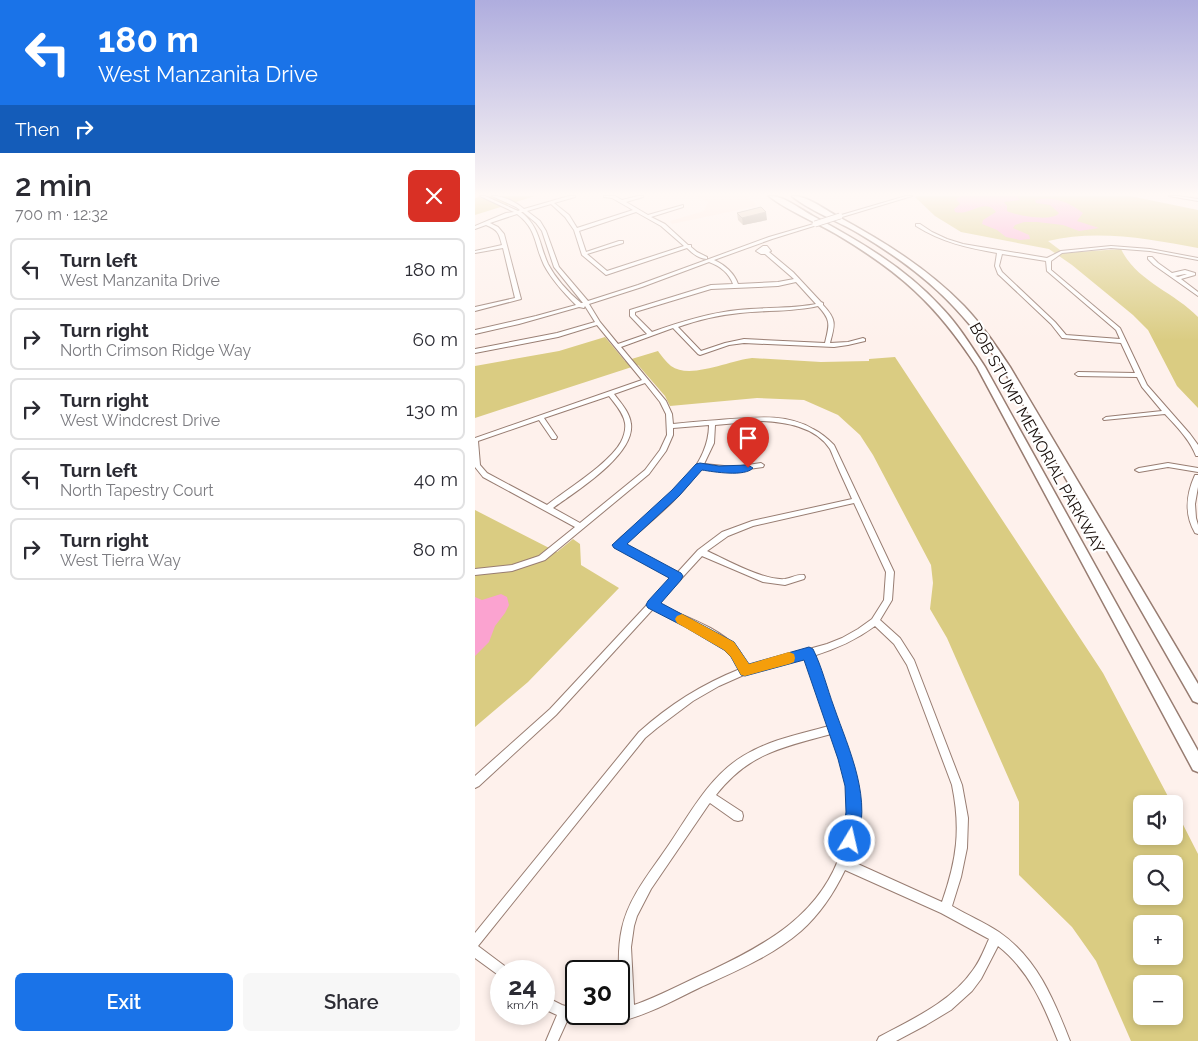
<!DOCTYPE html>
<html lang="en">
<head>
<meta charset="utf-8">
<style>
	body { margin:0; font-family:Raleway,sans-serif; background:#f7f7f7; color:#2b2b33; height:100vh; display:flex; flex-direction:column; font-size:19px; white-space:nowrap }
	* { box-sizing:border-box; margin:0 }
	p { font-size:16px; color:#7c7c81 }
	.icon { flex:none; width:28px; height:28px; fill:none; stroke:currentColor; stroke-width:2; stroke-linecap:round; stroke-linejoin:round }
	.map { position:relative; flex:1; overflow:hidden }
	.panel { display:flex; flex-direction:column; background:#fff; width:475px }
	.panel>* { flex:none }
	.banner { background:#1a73e8; color:#fff; overflow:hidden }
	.fabs { position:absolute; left:658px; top:795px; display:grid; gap:10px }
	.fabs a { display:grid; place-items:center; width:50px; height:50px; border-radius:8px; background:#fff; box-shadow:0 2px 8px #0003; font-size:25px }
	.speed { position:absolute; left:15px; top:960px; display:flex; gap:10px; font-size:25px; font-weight:700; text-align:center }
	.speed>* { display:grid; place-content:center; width:65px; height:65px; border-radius:50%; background:#fff; box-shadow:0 2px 8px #0003; line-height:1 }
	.speed small { font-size:12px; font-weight:400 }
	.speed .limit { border:2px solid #111; border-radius:8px; background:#fff; color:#111 }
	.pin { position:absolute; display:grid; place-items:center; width:42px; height:42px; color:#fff; margin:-51px -21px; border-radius:50% 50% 50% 0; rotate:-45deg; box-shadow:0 0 5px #0007 }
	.pin .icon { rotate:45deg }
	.me { position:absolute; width:55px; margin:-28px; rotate:9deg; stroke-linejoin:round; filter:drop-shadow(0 0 4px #0008) }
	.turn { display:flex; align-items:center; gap:18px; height:105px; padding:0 15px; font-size:22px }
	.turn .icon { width:65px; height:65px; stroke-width:2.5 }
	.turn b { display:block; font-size:35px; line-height:42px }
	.then { display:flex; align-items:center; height:48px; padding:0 15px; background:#0003; gap:10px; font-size:19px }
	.round { display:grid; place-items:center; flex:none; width:52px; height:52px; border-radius:8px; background:#f7f7f7 }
	.overview { display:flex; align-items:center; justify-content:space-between; height:85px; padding:0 15px }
	h1 { font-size:30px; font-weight:600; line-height:38px }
	.primary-button { display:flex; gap:10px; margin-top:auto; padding:10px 15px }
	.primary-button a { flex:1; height:58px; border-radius:8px; background:#1a73e8; color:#fff; font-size:20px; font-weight:600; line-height:58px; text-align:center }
	.primary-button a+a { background:#f7f7f7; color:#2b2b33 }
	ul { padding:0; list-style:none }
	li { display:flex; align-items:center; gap:15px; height:62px; margin:0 10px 8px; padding:0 5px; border:2px solid #e1e1e2; border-radius:8px }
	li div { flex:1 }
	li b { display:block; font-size:19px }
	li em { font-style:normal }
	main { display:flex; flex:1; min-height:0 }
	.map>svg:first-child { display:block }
	.built { fill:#ffe8de }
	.green { fill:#dacc82; fill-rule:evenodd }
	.water { fill:#fba3d0 }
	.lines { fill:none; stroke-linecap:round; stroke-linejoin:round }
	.minor-casing { stroke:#987d72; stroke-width:2 }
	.highway-casing { stroke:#987d72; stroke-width:3 }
	.minor { fill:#fff; fill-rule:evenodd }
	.highway { fill:#fff; fill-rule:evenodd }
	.minor-bridge-casing { stroke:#987d72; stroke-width:7; stroke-linecap:butt }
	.minor-bridge { stroke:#fff; stroke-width:5 }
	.wall { fill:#c0af9c }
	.shaded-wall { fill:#9c8e7f }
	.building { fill:#dfcbb5; stroke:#9c8e7f }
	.route { fill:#1a73e8; stroke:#114b97 }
	.slow { fill:#f59e0b }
	.labels { text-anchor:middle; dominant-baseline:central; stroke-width:4.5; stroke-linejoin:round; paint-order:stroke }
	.street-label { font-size:16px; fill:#170d09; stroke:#fff }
</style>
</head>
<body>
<main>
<section class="panel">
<div class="banner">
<div class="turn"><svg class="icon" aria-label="left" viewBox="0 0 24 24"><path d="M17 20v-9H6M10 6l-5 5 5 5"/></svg><div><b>180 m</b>West Manzanita Drive</div></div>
<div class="then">Then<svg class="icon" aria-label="right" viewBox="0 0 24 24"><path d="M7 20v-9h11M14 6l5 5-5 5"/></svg></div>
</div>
<div class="overview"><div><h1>2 min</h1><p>700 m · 12:32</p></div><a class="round" style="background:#d93025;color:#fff"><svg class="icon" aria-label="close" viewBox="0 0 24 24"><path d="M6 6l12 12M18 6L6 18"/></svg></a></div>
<ul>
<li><svg class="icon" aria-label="left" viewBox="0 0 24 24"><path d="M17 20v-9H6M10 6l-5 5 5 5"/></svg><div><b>Turn left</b><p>West Manzanita Drive</p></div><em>180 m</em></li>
<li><svg class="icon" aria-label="right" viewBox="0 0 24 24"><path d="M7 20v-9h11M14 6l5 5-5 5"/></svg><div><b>Turn right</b><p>North Crimson Ridge Way</p></div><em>60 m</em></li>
<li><svg class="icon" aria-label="right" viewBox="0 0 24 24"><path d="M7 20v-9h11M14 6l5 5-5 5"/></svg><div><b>Turn right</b><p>West Windcrest Drive</p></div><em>130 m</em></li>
<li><svg class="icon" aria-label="left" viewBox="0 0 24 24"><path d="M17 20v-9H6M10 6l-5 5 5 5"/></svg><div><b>Turn left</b><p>North Tapestry Court</p></div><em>40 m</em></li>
<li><svg class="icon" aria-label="right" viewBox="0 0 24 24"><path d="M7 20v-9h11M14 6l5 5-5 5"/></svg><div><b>Turn right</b><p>West Tierra Way</p></div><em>80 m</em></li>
</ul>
<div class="primary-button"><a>Exit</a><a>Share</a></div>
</section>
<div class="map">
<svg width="723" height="1041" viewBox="0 0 723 1041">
	<rect width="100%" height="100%" fill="#fef1ec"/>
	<path class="built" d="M220 196H272L282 206 197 224 195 221 229 211 233 202Z"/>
	<path class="green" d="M9 196H60L0 215V198Z
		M442 196H655L723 210V248C675 239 622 229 573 241L589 253 646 249C661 281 699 292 723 317V408L702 386 673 330 658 315 597 265 574 249 486 232 460 216 440 197Z
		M130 337 150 361 183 351C186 355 191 362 196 366 215 380 255 360 277 358L346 362 394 361V359L420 357 628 673 697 804H666V836H699V807L723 854V1041H656L621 961 597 927 544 875V802L472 638 455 609 458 583 456 565 398 455 385 435 363 415 329 400 282 398 195 406 190 396 163 365 0 418V366L84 351ZM666 864H699V896H666ZM666 924H699V956H666ZM666 984H699V1016H666Z
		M0 510 82 552 98 539 105 544 106 565 144 588 53 682 0 727Z"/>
	<path class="water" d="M486 196H542L545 200 529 202 532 206V211C542 216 578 222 584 213L575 205 561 203 560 200C579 196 594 202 608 213L602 221 624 228 604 231 588 225 562 222H549L540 225 538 228 554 235 555 239 545 240 531 237 522 230 507 224 508 220 521 212C510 197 495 216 480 212L479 209 485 204 481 199Z
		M26 594 32 597 34 605 30 613 20 626 14 642 0 656V597L7 600Z"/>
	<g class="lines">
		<defs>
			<path id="minor" d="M5 196H10L43 211 45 210 41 207 17 196C27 195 41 202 49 209L94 196H100V197L79 203 94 215 102 228 158 210 137 198 129 197V196H140L147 200 163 196H168V197L151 202 173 215 208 205V207L176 217 190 224 213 245H216V247L222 252 232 257V259C224 259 217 253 212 248L131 275 107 255 99 230 90 217 76 204 52 211 65 221 71 231 84 267 113 301 163 285 294 237 342 223V225L297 239 239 260C250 265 259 273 263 284L303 282 319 279 290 254H286L281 251 288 246H292L296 251 294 252 318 272 346 302 348 303V305C362 320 360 324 355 343L373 342 388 338 390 339V341L373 345 359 347 269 343 254 345 225 355 223 354 198 328 146 347 191 401 197 414 198 424C213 422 229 421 244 420 275 418 310 412 338 429 346 433 353 439 359 445L419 572 417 600 405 620 425 638 439 660 487 785 493 818 492 848 486 877 477 906C492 915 509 922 524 932 562 958 579 1000 595 1041H583C569 1006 554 970 523 946L506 979 497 991 476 1010 451 1025 421 1041H402L404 1037C437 1019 475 1003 498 970 505 961 509 950 514 939L466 913 370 870C359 893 345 914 326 931 297 956 261 971 226 987 199 1000 171 1016 142 1022 125 1025 109 1024 93 1019L83 1041H71L82 1015 69 1009V996L87 1005 101 1009V1014H144V1009L147 1008C145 982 141 955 147 928 154 896 177 870 195 843 216 812 235 776 268 756 294 740 325 734 354 726L330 658 271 674 244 686 218 701 182 728 170 738 3 946 31 967 33 971H26V977L0 958V933L164 732C194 705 227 684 265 669 262 664 260 659 257 655 239 633 203 621 178 609L81 715 4 786 0 788V776L75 709 197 578 140 547 139 545C146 536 157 529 165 522 195 497 233 467 234 426V425L198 428V435L191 451 174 474 70 560 37 571 0 575V569L37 565 64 556 100 527 8 477 0 467V438L167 380 122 325 83 337 0 353V349L82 333 120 322 110 306 109 308 104 307 44 324 0 334V330L61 316 101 305C89 293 77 280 69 265 59 244 62 229 42 214L15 223 23 227 29 234 46 299 0 311V307L40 298 28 248 0 253V251L27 245C24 233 23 230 11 225L0 229V226L31 213 39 212ZM46 212H48L61 223 67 231 79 267 108 303H106C93 292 81 279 73 264 64 244 65 227 46 212ZM161 212 186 226 209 246 132 271 112 254 148 243V241H144L111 252 104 231ZM234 262C245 266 254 273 258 284L236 285 155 310V316L172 334 143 344 125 322 114 304 167 287ZM321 282 341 304C315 309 289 307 263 310 233 313 205 322 177 332L160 315V312L236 289 303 286ZM343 306C357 321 354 325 350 343L269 339 250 343 226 351 203 327C223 320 243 315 265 313 291 310 317 312 343 306ZM170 383 185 402 191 414 192 435 185 450 170 470 105 523 78 508C100 492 160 455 156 424 155 413 146 403 139 394ZM134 396C140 404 148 412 150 423 151 429 149 436 146 442 135 463 91 490 72 505L12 473 5 465 3 441 64 420 77 439H81L82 437 69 418ZM285 421C309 422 340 426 355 449 357 453 359 459 361 463 366 475 372 487 377 499L277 521 247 532 223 550 202 573 149 545C176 521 205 499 226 468L259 471 288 467 289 465 286 463 259 467 229 464 239 443 240 425ZM379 503 411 572 409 600 397 619 383 629 367 638 352 644 272 666C269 660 267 654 263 649 244 627 208 616 183 604L227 556 288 582 310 585 329 579 330 577 329 575C322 574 317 578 310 579 289 581 252 560 232 551L253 536 278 526ZM400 626 419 644 432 665 477 785C486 829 482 859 467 902L374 860C392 812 382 771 363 725 353 703 347 679 338 656 361 649 381 640 400 626ZM356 734C364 757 373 780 374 804 375 819 372 834 367 849 347 914 292 944 235 971 210 982 185 996 159 1005L156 947 159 926 162 916 176 889 234 804 235 803 259 820 263 821 267 820 268 816 267 812 241 795C275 752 307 748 356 734Z
				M431 196H437L367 217 363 216Z
				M694 196H703L723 199V201Z
				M441 224H445L457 232 472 239 488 244 572 258 586 251 636 246 675 249 723 258V260L675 251 636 248 587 253 576 261V270L645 328 672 385 715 434 723 445V456H721C715 440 702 427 690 414L629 420 628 419 631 417 687 411 667 387 662 377 603 376 600 374 603 372 660 373 646 343 587 338 576 324 523 274 520 266 522 253C493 248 466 242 441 226ZM527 254 571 261 572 271 641 330 645 339 591 335 580 322 527 272 524 266Z
				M673 257H677L683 263 697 273 710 270 720 273V275L706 279 723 292V296L679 265 673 259ZM710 274H712L703 277 700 276Z
				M693 463 723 468V472L693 467 664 472 660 470 664 468Z
				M720 475H723V487L720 504 721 518 723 525V534L720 533C709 514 711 495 720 475Z"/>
			<path id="highway" d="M294 196C308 195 325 209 338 216 384 241 429 267 465 306 483 324 496 346 510 367L723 751V772L718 770 502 367C461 304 425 272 361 234 341 222 311 210 294 196Z
				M317 196C331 195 349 209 362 216 408 241 452 268 489 306 507 325 521 346 535 367L723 684V703L718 701 527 367C484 305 447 271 383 233 363 221 333 210 317 196Z"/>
		</defs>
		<use href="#minor" class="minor-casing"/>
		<use href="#highway" class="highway-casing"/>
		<use href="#minor" class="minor"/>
		<use href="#highway" class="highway"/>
		<defs>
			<path id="minor-bridge" d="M340 224 365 216"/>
		</defs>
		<use href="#minor-bridge" class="minor-bridge-casing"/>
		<use href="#minor-bridge" class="minor-bridge"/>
	</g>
	<path class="wall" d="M262 213 292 220 268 225 263 220Z"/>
	<path class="shaded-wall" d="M291 212 292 220 268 225 267 218Z"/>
	<path class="building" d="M286 207 291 212 267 218 262 213Z"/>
	<linearGradient id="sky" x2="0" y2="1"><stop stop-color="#afadde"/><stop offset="0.57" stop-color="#fff9f6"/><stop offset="1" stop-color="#fff9f6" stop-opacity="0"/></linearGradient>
	<rect width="723" height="341" fill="url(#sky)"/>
	<path class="route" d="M225 463 244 466 273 465 278 468C270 477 239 472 227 470L204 496 152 544 206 573 208 576 206 580 186 603 259 642 274 664 334 647 338 649C347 667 352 688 359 707 374 750 399 801 380 847L375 849 369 847 367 841 371 812 370 786 363 759 329 660 270 676 266 675 256 657 249 650 210 627 173 608 171 605 173 601 194 578 139 548 137 545 197 490 221 464Z"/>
	<path class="slow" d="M207 614 259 642 274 664 314 652 319 654 320 658 319 662 314 664 270 676 266 675 256 657 249 650 202 623 200 619 202 616Z"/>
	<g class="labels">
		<g class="street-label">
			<text transform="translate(562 438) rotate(61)">BOB STUMP MEMORIAL PARKWAY</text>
		</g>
	</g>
</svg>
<div class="fabs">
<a><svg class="icon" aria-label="sound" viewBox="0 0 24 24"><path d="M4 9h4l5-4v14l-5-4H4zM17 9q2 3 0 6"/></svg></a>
<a><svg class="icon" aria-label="search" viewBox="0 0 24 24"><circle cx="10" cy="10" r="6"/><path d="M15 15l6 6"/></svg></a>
<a>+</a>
<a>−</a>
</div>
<div class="speed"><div>24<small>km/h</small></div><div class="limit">30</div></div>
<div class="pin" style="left:273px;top:468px;background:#d93025"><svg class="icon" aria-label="arrive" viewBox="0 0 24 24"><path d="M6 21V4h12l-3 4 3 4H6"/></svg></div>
<svg class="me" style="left:375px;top:841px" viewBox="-20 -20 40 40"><circle r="17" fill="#1a73e8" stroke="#fff" stroke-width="3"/><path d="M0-11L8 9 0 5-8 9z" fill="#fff"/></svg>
</div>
</main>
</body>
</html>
